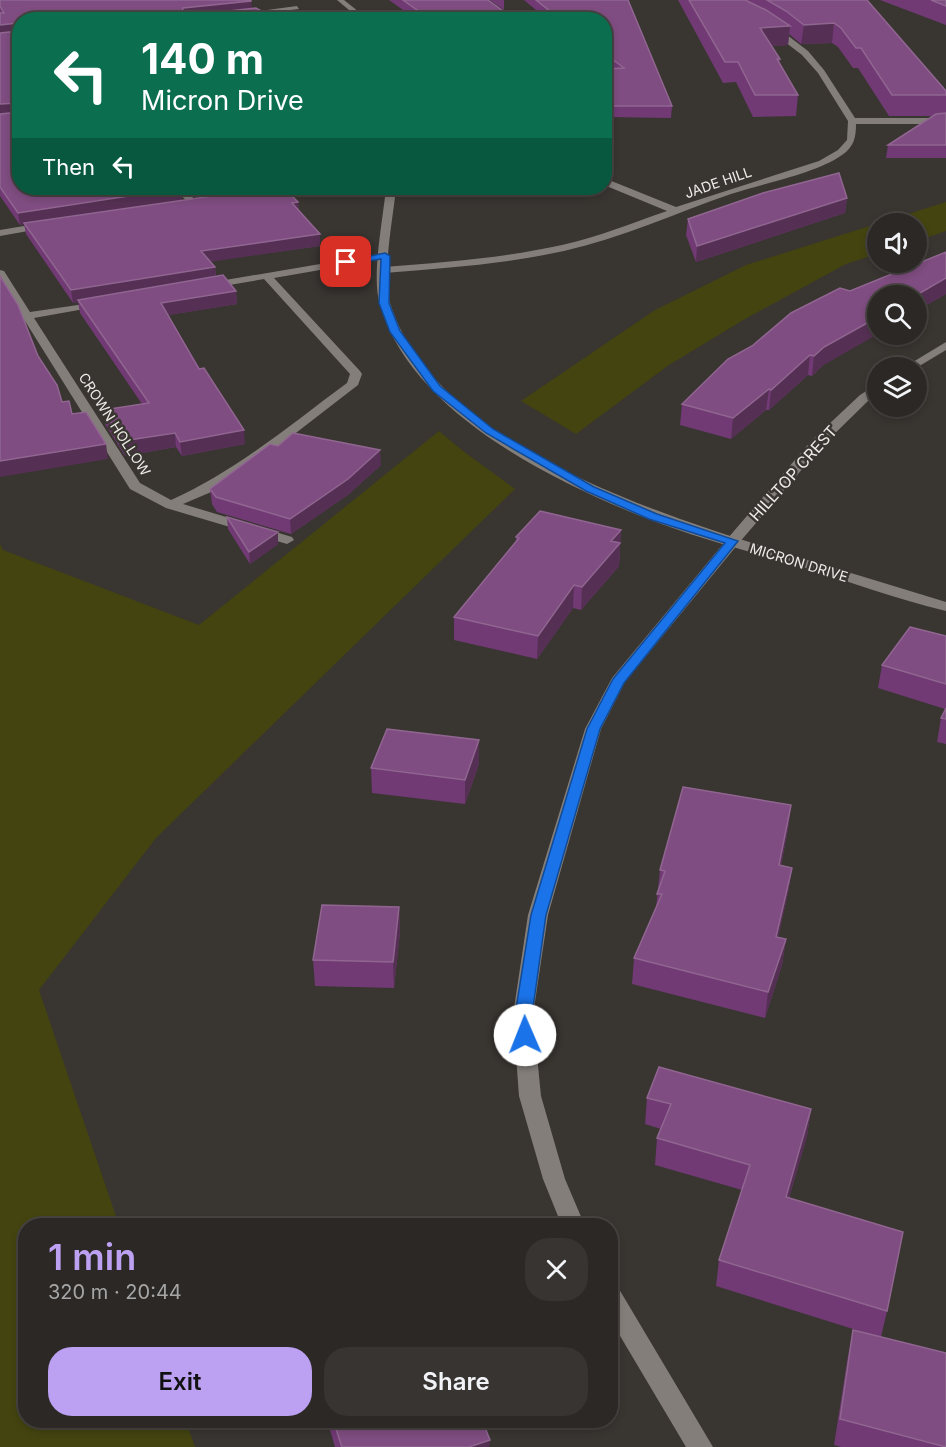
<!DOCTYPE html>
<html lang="en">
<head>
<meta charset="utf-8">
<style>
	body { margin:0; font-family:Inter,sans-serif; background:#373432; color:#f1f3f6; height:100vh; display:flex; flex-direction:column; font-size:22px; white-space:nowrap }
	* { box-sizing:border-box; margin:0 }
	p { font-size:20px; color:#a6a6a7 }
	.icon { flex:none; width:33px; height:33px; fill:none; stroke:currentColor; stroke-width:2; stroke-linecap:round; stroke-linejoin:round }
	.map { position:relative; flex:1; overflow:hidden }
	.side { position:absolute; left:18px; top:1218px; width:600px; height:210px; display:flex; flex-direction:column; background:#2b2825; border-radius:24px; box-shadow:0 3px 9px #0003,0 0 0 2px #474442 }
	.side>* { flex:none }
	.banner { position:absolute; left:12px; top:12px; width:600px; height:183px; border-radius:24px; box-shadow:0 3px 9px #0003,0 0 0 2px #474442; background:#0b6e4f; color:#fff; overflow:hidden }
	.controls { position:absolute; left:867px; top:213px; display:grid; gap:12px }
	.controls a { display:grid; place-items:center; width:60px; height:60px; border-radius:50%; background:#2b2825; box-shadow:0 3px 9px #0003,0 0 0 2px #474442; font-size:30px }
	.pin { position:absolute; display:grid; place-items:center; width:51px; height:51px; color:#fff; margin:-26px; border-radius:12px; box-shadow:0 3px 9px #0006 }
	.me { position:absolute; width:66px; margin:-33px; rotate:359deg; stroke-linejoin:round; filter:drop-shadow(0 0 4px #0008) }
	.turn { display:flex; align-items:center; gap:21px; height:126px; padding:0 30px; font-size:27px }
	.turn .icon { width:78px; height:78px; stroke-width:2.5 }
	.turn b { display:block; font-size:42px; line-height:51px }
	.then { display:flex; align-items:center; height:57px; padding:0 30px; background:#0003; gap:12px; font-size:22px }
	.round { display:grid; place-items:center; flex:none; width:63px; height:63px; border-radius:24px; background:#373432 }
	.head { display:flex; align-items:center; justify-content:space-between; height:102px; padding:0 30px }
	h1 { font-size:36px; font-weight:600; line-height:45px; color:#bca0f2 }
	.cta { display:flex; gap:12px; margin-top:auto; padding:12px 30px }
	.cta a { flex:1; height:69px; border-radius:24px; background:#bca0f2; color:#111; font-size:24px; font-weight:600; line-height:69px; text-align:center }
	.cta a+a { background:#373432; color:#f1f3f6 }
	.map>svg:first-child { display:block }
	.green { fill:#434410 }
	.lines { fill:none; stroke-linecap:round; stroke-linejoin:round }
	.minor { fill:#837e7a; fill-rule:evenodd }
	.tertiary { fill:#837e7a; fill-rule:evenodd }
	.wall { fill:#713a75 }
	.shaded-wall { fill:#553054 }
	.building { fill:#7f4d81; stroke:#906691; stroke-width:1.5 }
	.route { fill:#1a73e8; stroke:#114b97; stroke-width:1.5 }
	.labels { text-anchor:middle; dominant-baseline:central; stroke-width:5; stroke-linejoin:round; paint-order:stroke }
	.far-street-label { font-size:14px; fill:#eeebe8; stroke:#393531 }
	.street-label { font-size:16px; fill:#eeebe8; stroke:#393531 }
</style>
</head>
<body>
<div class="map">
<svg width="946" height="1447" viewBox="0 0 946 1447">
	<rect width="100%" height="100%" fill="#393531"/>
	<path class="green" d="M946 202V231L917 241 916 224H878L877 254 846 264 745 319 669 365 576 434 521 401 655 310 746 265Z
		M439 431 463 451 515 489 156 838 39 990 119 1225 26 1226V1420L186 1421 195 1447H0V544L3 550 199 625Z"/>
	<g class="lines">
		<path class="minor" d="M478 0H486L514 20H505Z
			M297 6 299 9 241 16 237 14Z
			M768 25H774L808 51 824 70 855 118H946V124H856C856 137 854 147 842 155 815 174 764 183 731 194 676 213 622 238 564 251 505 264 445 268 384 273L379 270 384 267C444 262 503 258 562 245 598 237 632 223 667 211L604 185V178L676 207 819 161 838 150 847 140 848 121 818 73 802 55 768 29Z
			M173 188H182L198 202 190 204Z
			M286 188H396L391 191 301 192 266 195 261 192 266 189Z
			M48 222 51 223V227L0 236V230Z
			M385 253 390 256 389 258 274 278 360 371 362 374 358 385 257 463 216 490 183 504 292 537 294 540 287 544 166 508 130 489 0 281V270L4 271 30 312 105 301V305L101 306 34 318 140 483 171 500C236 471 290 425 347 383L350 374 264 279 206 289 202 288V284Z
			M946 342V350L916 368H903Z
			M874 386H878V395L868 401 822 446 738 544 625 682 601 729 548 915 533 1015 541 1096 565 1179 585 1226H562L543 1179 519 1096 513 1015 528 915 585 729 612 678 728 538 812 440 860 395Z
			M610 1286 619 1289 713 1447H686L610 1319Z"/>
		<path class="tertiary" d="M337 0H344L369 20H361Z
			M386 188H396C393 220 381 276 391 306 437 448 670 518 798 557 848 572 897 587 946 602V611C896 599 848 581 799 566 748 551 697 538 648 519 552 481 411 412 380 305 371 276 383 220 386 188Z"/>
	</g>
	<path class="wall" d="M0 0 20 20V188H181L182 200 298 202 299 212 320 234V246L210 261 215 267 216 277 236 291 237 304 168 315 245 444 182 456 176 447 125 456 105 424 103 410 142 404 80 313 78 302 73 303 26 234 24 224 20 225 0 196Z
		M389 0H488L503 11V20H417Z
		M490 0H504V10Z
		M524 0H628L672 106 671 118 607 117 604 109V69H610L604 65V20H548Z
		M678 0H867L946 91V158H886L888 145 933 116H889L858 68H853L838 47 832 43 801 44 789 34 788 45 772 46 780 59 779 64 798 95 796 116 753 117 736 82 723 83Z
		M880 0H946V25Z
		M185 188H268L197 198Z
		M847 198 845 213 696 262 686 235 688 219Z
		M946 252V294L916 311V296L822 366 812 376 808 375 769 410H766L731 439 680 425 682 404 752 346 850 291Z
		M278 446 381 465 349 494 291 534 217 512 212 504 210 489Z
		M227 517 278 532V544L250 564 228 529Z
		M621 530 619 566 581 610 573 608 537 659 454 640V617L516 541V537Z
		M946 636V744L937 742 941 718 945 709 878 688 882 665Z
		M479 764 465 804 372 793 371 768Z
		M791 805 788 829 781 866 792 868 788 893 778 937 786 939 782 965 765 1018 632 984 634 958 656 908 660 870Z
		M399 907 400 932 394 988 315 986 313 960Z
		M647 1098 811 1109 807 1136 789 1198 887 1311 881 1337 946 1447H841L834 1445 848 1356 853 1330 869 1334 716 1286 719 1260 742 1190 655 1165 657 1138 661 1129 645 1124Z
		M327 1420H482L489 1447H335Z"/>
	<path class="shaded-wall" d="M251 1 252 10 183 20 182 12 183 8Z
		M503 11V20H489V12Z
		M18 23 20 33 0 35V25Z
		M834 23 832 43 801 44 804 25Z
		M790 26 788 45 758 47 760 28Z
		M18 103 20 114 0 115V104Z
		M181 188 182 200 20 225 18 213Z
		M196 188H268L197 198Z
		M847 198 845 213 696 262 697 246Z
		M298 202 299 214 292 203Z
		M320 234V246L202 263 201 251Z
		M215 267 216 279 78 300V302L73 303 71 290Z
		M946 278V294L916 311V296H915Z
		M236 291 237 304 162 316 161 303Z
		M878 317V334L822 366 812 376 814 356 824 347Z
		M810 355 808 375 769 410 771 390Z
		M769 389 766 410 731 439 733 418Z
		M244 430 245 444 182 456 180 442Z
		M175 433 176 447 125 456 123 441Z
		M106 444 108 459 0 477V461Z
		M380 450 381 465 349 494 291 534 290 519Z
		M621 530 619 566 581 610 582 587 611 541Z
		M278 532V544L250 564 249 552Z
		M574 585 573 608 537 659 538 636Z
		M479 740V764L465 804V780Z
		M791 805 788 829 776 891 779 865Z
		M792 868 788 893 772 962 776 937Z
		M399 907 400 932 394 988 393 962Z
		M786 939 782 965 765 1018 768 992Z
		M811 1109 807 1136 781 1224 786 1197Z
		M490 1440 489 1447H469Z"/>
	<path class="building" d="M0 0H251V1L183 8 182 12 210 13 256 8 278 20H20V24L18 23 0 25V13H4L0 6Z
		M403 0H488L503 11 489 12 492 20H431Z
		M536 0H628L672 106H607L604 96V69L624 68 604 53V20H561Z
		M689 0H745L766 10 790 26 760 28 780 59H777L798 95H755L738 62H725Z
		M767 0H867L946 91V95H892L861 48H856L841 28 834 23 804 25 786 11Z
		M931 0H946V6Z
		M20 29V107L18 103 0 104V33L19 31Z
		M20 111V188H181L18 213 0 187V114L19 112Z
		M946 113V145H888L936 114Z
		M839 173 847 198 697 246 688 219 763 193Z
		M269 188H284L298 202 292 203 320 234 201 251 215 267 71 290 24 223Z
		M946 252V278L915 296H878V317L824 347 814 356 810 355 771 390 769 389 733 418 682 404 728 359 752 346 791 313 840 288 850 291Z
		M223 275 236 291 161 303 199 369 204 368 244 430 180 442 175 433 123 441 103 410 149 403 78 300Z
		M0 276 18 305 38 356 57 385 62 402 69 401 72 414 86 412 106 444 0 461Z
		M293 433 380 450 348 479 290 519 216 497 210 489 270 444 278 446Z
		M540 511 621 530 611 541 620 543 582 587 574 585 538 636 454 617 519 538 516 537Z
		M227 517 278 532 249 552Z
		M910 627 946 636V684L882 665Z
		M946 708V719L941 718Z
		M387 729 479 740 465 780 371 768Z
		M683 787 791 805 779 865 792 868 776 937 786 939 768 992 634 958 662 894H657L665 871 660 870Z
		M322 905 399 907 393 962 313 960Z
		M659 1067 811 1109 786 1197 903 1232 887 1311 719 1260 750 1165 657 1138 671 1104 647 1098Z
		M853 1330 946 1353V1447L840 1419Z
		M333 1420H482L490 1440 469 1447H342Z"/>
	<path class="route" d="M385 253 390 256 389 303 400 331 440 386 493 429 594 487 657 514 738 541 624 683 600 729 546 915 532 1015 534 1035 531 1040 525 1042 519 1040 515 1015 531 915 587 729 613 679 725 543 649 519 586 491 486 433 433 391 390 332 379 303 381 259 346 265 341 262Z"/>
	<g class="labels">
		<g class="far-street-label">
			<text transform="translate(718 182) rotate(-19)">JADE HILL</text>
			<text transform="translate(115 424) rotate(57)">CROWN HOLLOW</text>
			<text transform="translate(799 562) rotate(17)">MICRON DRIVE</text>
		</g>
		<g class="street-label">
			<text transform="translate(793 473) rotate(-48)">HILLTOP CREST</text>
		</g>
	</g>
</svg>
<div class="controls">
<a><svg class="icon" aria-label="sound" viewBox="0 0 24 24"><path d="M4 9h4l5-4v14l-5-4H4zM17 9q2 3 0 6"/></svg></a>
<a><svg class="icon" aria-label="search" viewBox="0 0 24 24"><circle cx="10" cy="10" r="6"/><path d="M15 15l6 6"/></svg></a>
<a><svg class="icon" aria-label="layers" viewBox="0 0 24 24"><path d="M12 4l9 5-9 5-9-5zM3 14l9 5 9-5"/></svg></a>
</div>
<div class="pin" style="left:346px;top:262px;background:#d93025"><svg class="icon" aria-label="arrive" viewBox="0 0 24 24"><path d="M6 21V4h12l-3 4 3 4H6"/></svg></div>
<svg class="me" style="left:525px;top:1035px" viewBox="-20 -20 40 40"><circle r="19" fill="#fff"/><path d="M0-13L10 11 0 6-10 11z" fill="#1a73e8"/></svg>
<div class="banner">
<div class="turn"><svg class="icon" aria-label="left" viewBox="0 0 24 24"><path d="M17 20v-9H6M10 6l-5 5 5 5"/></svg><div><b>140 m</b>Micron Drive</div></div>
<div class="then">Then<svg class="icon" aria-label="left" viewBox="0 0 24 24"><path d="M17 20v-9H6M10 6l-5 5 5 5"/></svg></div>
</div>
<section class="side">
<div class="head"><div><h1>1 min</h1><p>320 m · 20:44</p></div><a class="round"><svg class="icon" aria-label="close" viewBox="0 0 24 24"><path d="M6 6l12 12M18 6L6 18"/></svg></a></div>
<div class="cta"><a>Exit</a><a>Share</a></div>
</section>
</div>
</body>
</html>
